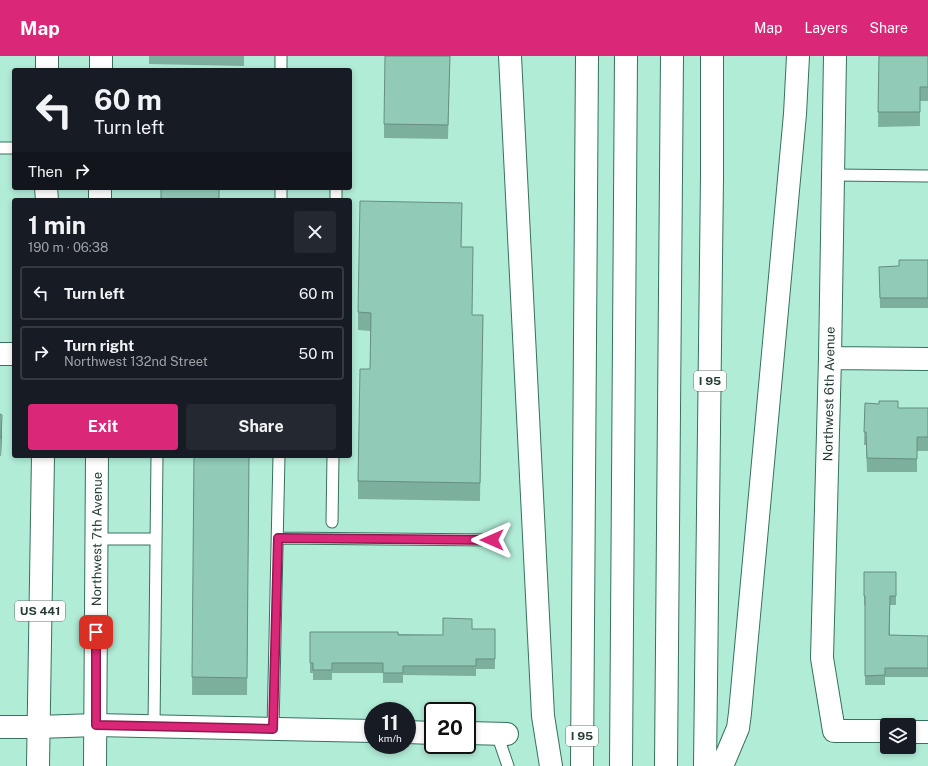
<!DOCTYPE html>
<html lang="en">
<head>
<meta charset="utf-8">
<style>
	body { margin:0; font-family:"Public Sans",sans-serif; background:#242831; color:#f1f3f6; height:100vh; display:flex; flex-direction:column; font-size:15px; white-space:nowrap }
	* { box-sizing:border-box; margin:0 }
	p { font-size:13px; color:#9ea1a6 }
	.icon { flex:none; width:22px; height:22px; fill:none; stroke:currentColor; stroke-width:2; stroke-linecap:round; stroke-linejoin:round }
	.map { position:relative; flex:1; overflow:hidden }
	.drawer { position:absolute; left:12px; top:142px; width:340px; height:260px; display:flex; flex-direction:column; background:#171b24; border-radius:4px; box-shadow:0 2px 6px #0003 }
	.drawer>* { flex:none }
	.hud { position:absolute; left:12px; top:12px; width:340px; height:122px; border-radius:4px; box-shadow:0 2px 6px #0003; background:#171b24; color:#f1f3f6; overflow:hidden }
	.buttons { position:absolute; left:880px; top:662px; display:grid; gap:8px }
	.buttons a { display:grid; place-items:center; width:36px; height:36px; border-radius:4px; background:#171b24; box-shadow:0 2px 6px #0003; font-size:20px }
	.speed { position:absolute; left:364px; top:646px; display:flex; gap:8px; font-size:20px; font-weight:700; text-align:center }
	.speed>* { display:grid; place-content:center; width:52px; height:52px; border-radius:50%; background:#171b24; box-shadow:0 2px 6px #0003; line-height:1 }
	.speed small { font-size:10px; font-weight:400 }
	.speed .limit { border:2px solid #111; border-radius:6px; background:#fff; color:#111 }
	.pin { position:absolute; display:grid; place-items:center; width:34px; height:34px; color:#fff; margin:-17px; border-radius:8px; box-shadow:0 2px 6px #0006 }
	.me { position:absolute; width:44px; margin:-22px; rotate:270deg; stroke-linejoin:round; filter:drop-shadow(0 0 3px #0008) }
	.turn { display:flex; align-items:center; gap:14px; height:84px; padding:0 16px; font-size:18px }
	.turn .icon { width:52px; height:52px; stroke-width:2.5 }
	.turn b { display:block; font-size:28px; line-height:34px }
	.then { display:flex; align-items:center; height:38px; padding:0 16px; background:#0003; gap:8px; font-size:15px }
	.round { display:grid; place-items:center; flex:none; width:42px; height:42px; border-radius:4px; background:#242831 }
	.summary { display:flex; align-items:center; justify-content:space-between; height:68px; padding:0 16px }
	h1 { font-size:24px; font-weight:700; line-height:30px }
	.button { display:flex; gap:8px; margin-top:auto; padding:8px 16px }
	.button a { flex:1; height:46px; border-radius:4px; background:#db2777; color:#fff; font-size:16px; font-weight:700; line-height:46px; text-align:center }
	.button a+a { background:#242831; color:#f1f3f6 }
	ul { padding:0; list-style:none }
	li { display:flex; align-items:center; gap:12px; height:54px; margin:0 8px 6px; padding:0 8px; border:2px solid #363941; border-radius:4px }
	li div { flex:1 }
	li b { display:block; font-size:15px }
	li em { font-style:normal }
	header { display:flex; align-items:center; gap:24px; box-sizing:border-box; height:56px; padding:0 20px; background:#db2777; color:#fff }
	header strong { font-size:19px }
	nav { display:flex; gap:22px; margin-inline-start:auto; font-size:14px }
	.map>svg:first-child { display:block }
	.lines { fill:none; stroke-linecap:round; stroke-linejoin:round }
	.lane-casing { stroke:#38705f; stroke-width:13 }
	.street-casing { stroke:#38705f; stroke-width:24 }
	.primary-casing { stroke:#38705f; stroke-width:24 }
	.highway-casing { stroke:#38705f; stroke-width:24 }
	.lane { stroke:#fff; stroke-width:11 }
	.street { stroke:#fff; stroke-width:22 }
	.primary { stroke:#fff; stroke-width:22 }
	.highway { stroke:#fff; stroke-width:22 }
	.wall { fill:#7daf9d }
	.shaded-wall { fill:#668e80 }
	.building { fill:#91cbb7; stroke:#668e80 }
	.route-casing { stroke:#8e194d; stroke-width:10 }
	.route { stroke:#db2777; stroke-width:7 }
	.labels { text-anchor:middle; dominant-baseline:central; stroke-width:3.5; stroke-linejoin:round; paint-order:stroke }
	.shield { fill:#fefefe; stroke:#667671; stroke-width:1 }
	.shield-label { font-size:12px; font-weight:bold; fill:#253c34 }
	.street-label { font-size:13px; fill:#253c34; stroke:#fefefe }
</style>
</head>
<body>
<header>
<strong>Map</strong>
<nav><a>Map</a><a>Layers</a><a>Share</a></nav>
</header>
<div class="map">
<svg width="928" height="710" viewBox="0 0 928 710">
	<rect width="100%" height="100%" fill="#b1ecd7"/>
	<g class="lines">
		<defs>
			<path id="lane" d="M281 14V0
				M0 92H14
				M833 119 928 120
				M281 132V144
				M336 144V132
				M332 466 333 400
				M278 482 492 484
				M97 483H156
				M154 671 157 400
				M273 673 279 400
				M497 678 508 710"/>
			<path id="street" d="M835 0 830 302 822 602 834 675H887
				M0 298H14
				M830 302 928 303
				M0 671H38L96 669 373 675
				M407 676 433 677
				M909 676H928
				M467 677 507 678"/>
			<g id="primary">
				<path d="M47 14V0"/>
				<path d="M101 14V0"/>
				<path d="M46 132 47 144"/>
				<path d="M100 144V132"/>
				<path d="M38 710 43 400"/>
				<path id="s1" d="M95 710 97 400"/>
			</g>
			<path id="highway" d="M510 0 543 660 551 710
				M582 710 587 0
				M621 710 626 0
				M666 710 672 0
				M705 710 712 121V0
				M722 710 738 672 740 657 795 58 798 0"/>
		</defs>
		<use href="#lane" class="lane-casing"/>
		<use href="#street" class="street-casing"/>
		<use href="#primary" class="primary-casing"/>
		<use href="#highway" class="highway-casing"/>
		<use href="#lane" class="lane"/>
		<use href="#street" class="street"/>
		<use href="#primary" class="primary"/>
		<use href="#highway" class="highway"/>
	</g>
	<path class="wall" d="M149 0H244V10L149 8Z
		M450 0 448 83 384 82V68Z
		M879 0H928V45H920V70L878 71Z
		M462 147 461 191 472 259H483L480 445 358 443V425L370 313 371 275 358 274V256Z
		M928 204V252H880L879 211 899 210Z
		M865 347 898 352H928V395H917V416H867L866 389H864Z
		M0 358 2 376 1 400H0Z
		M194 400H249L247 639H192Z
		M864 516H896V549H890V579L928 580V621H885V629H865V549H864Z
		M472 573H495V613H476V620L403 619V627H383V617H332V624H313V617H310V576L443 579Z"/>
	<path class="shaded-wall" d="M2 359V376L1 400V382Z"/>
	<path class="building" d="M385 0H450L448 69 384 68Z
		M879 0H928V31H920V56H878Z
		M161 132H219V144H161Z
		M360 145 462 147 461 191H473L472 259H483L480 427 358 425 360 313H370L371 257 358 256Z
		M899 204H928V242H880L879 211 899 210Z
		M879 345H898V352H928V381H917V403L867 402 866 376H864L865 347 879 348Z
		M0 358 2 359 1 382H0Z
		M194 400H249L247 622 192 621Z
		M864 516H896V540H890L889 579 928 580V612H885V619L865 620V540H864Z
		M443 562 472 563V573H495V603H476V610H403V617H383V607H332V614H313V607H310V576H398V579H443Z"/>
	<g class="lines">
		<defs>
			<path id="route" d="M96 576V669L273 673 278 482 492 484"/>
		</defs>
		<use href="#route" class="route-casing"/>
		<use href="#route" class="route"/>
	</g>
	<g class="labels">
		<g class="shield">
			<rect x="694" y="315" width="32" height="20" rx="3"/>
			<rect x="15" y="545" width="50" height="20" rx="3"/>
			<rect x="566" y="670" width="32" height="20" rx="3"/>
		</g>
		<g class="shield-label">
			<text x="710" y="325">I 95</text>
			<text x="40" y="555">US 441</text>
			<text x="582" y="680">I 95</text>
		</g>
		<g class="street-label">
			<text transform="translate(829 338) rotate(-89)">Northwest 6th Avenue</text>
			<text stroke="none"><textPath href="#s1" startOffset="227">Northwest 7th Avenue</textPath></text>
		</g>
	</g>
</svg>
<div class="buttons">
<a><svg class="icon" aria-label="layers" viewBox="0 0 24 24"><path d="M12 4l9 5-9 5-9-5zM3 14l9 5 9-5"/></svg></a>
</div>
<div class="speed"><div>11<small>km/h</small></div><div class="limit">20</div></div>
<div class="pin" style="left:96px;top:576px;background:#d93025"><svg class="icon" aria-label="arrive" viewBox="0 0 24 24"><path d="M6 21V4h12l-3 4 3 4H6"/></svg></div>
<svg class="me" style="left:492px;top:484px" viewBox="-20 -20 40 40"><path d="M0-17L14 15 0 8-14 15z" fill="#db2777" stroke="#fff" stroke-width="4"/></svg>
<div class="hud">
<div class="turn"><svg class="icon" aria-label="left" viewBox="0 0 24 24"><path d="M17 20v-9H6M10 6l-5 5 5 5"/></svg><div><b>60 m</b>Turn left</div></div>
<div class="then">Then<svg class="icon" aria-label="right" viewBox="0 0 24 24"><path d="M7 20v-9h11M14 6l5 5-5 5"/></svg></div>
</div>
<section class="drawer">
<div class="summary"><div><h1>1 min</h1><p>190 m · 06:38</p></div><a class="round"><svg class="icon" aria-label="close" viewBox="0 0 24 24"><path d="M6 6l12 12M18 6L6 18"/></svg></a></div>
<ul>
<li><svg class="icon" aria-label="left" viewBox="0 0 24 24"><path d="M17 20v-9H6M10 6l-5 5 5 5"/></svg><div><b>Turn left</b></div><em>60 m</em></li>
<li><svg class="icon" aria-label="right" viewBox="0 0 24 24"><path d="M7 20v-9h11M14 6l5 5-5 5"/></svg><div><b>Turn right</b><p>Northwest 132nd Street</p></div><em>50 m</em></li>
</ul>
<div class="button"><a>Exit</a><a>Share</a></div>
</section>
</div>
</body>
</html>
